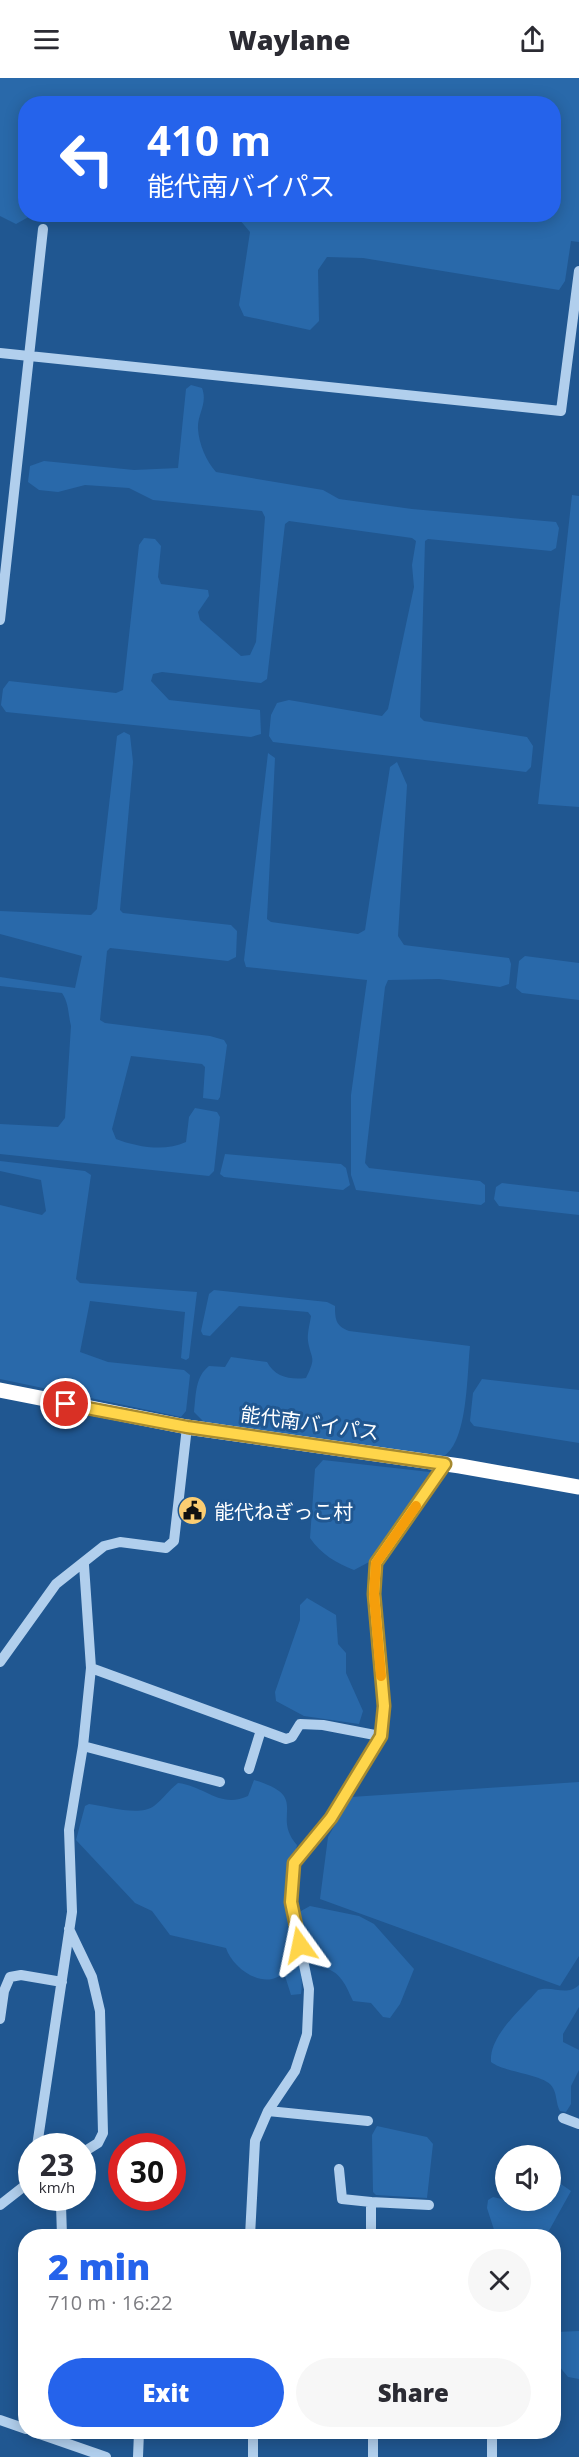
<!DOCTYPE html>
<html lang="en">
<head>
<meta charset="utf-8">
<style>
	body { margin:0; font-family:"Open Sans","Noto Sans JP",sans-serif; background:#f7f7f7; color:#2b2b33; height:100vh; display:flex; flex-direction:column; font-size:22px; white-space:nowrap }
	* { box-sizing:border-box; margin:0 }
	p { font-size:20px; color:#7c7c81 }
	.icon { flex:none; width:33px; height:33px; fill:none; stroke:currentColor; stroke-width:2; stroke-linecap:round; stroke-linejoin:round }
	.map { position:relative; flex:1; overflow:hidden }
	.panel { position:absolute; left:18px; top:2151px; width:543px; height:210px; display:flex; flex-direction:column; background:#fff; border-radius:24px; box-shadow:0 3px 15px #0003 }
	.panel>* { flex:none }
	.banner { position:absolute; left:18px; top:18px; width:543px; height:126px; border-radius:24px; box-shadow:0 3px 15px #0003; background:#2563eb; color:#fff; overflow:hidden }
	.tools { position:absolute; left:495px; top:2067px; display:grid; gap:12px }
	.tools a { display:grid; place-items:center; width:66px; height:66px; border-radius:50%; background:#fff; box-shadow:0 3px 15px #0003; font-size:30px }
	.speed { position:absolute; left:18px; top:2055px; display:flex; gap:12px; font-size:30px; font-weight:700; text-align:center }
	.speed>* { display:grid; place-content:center; width:78px; height:78px; border-radius:50%; background:#fff; box-shadow:0 3px 15px #0003; line-height:1 }
	.speed small { font-size:15px; font-weight:400 }
	.speed .limit { border:9px solid #d22; background:#fff; color:#111 }
	.pin { position:absolute; display:grid; place-items:center; width:51px; height:51px; color:#fff; margin:-26px; border:3px solid #fff; border-radius:50%; box-shadow:0 2px 6px #0007 }
	.me { position:absolute; width:66px; margin:-33px; rotate:348deg; stroke-linejoin:round; filter:drop-shadow(0 0 4px #0008) }
	.turn { display:flex; align-items:center; gap:21px; height:126px; padding:0 30px; font-size:27px }
	.turn .icon { width:78px; height:78px; stroke-width:2.5 }
	.turn b { display:block; font-size:42px; line-height:51px }
	.round { display:grid; place-items:center; flex:none; width:63px; height:63px; border-radius:32px; background:#f7f7f7 }
	.head { display:flex; align-items:center; justify-content:space-between; height:102px; padding:0 30px }
	h1 { font-size:36px; font-weight:800; line-height:45px; color:#2563eb }
	.primary-button { display:flex; gap:12px; margin-top:auto; padding:12px 30px }
	.primary-button a { flex:1; height:69px; border-radius:36px; background:#2563eb; color:#fff; font-size:24px; font-weight:800; line-height:69px; text-align:center }
	.primary-button a+a { background:#f7f7f7; color:#2b2b33 }
	header { display:flex; justify-content:space-between; align-items:center; height:78px; padding:0 30px; background:#fff; font-size:27px; font-weight:800 }
	.map>svg:first-child { display:block }
	.green { fill:#2969aa }
	.lines { fill:none; stroke-linecap:round; stroke-linejoin:round }
	.minor { stroke:#b1cfed; stroke-width:10 }
	.highway { stroke:#fff; stroke-width:15 }
	.route-casing { stroke:#a68a30; stroke-width:15 }
	.route { stroke:#ffd54a; stroke-width:10 }
	.slow { stroke:#f59e0b; stroke-width:10 }
	.labels { text-anchor:middle; dominant-baseline:central; stroke-width:6; stroke-linejoin:round; paint-order:stroke }
	.street-label { font-size:20px; fill:#fff; stroke:#205791 }
	.poi-label { font-size:20px; fill:#fff; stroke:#205791; text-anchor:start }
</style>
</head>
<body>
<header><svg class="icon" aria-label="menu" viewBox="0 0 24 24"><path d="M4 6h16M4 12h16M4 18h16"/></svg>Waylane<svg class="icon" aria-label="share" viewBox="0 0 24 24"><path d="M12 15V3M7 8l5-5 5 5M5 13v7h14v-7"/></svg></header>
<div class="map">
<svg width="579" height="2379" viewBox="0 0 579 2379">
	<rect width="100%" height="100%" fill="#205791"/>
	<path class="green" d="M0 0H579V164L571 163 565 203 559 212 363 180 327 179 318 192 319 243 310 252 244 238 239 227 250 154 239 141 216 137 554 136V26H26V136L32 137 16 146 0 138Z
		M191 307 202 310C208 326 197 336 198 351 199 366 206 383 216 394L323 412 339 421 412 431 556 444 559 450 556 470 551 473 428 461 425 463 420 639 424 643 527 659 533 668 531 689 526 694 273 664 269 658 271 637 277 625 289 622 382 638 388 631 414 509 412 487 416 463 412 460 289 443 285 446 267 601 261 605 162 594 153 596 151 603 169 622 260 632 261 656 251 659 6 634 1 627 3 611 9 603 116 615 123 612 139 467 144 460 155 461 161 468 158 499 161 506 208 512 209 518 198 534 200 542 241 578 250 577 256 564 265 439 262 433 153 422 129 410 85 407 58 414 39 412 28 404 30 388 44 383 134 392 178 390 186 311Z
		M572 417 579 418V729L538 726Z
		M124 654 130 657 133 684 120 832 123 835 231 847 237 853 236 879 228 883 110 870 107 873 100 942 105 945 210 958 224 962 227 967 220 1019 218 1022 203 1020 205 989 202 986 131 978 112 1051 116 1061C137 1069 165 1074 186 1064L189 1039 195 1030 217 1034 220 1039 214 1093 209 1098 0 1076V1046L58 1049 65 1040 71 948C68 936 69 925 62 915L0 908V899L75 910 82 878 0 856V833L91 837 97 831 117 658Z
		M268 675 275 680 267 841 271 844 358 856 365 852 390 689 397 684 407 707 398 858 404 867 509 880 511 886 509 906 500 909 439 901 388 902 385 909 365 1085 369 1090 480 1103 485 1107V1124L481 1127 356 1112 351 1097V1017L367 902 246 889 244 882Z
		M525 878 579 885V922L522 915 516 910 519 883Z
		M225 1076 341 1086 346 1090 350 1107 343 1112 224 1099 220 1096Z
		M0 1083 85 1093 91 1097 76 1201 80 1205 197 1214 189 1280 186 1282 181 1280 185 1234 90 1223 80 1274 108 1284 184 1292 190 1297 186 1333 181 1339 0 1301V1127L42 1137 46 1133 41 1102 0 1093Z
		M502 1105 579 1114V1137L499 1128 494 1121 496 1109Z
		M214 1212 327 1224 335 1228C335 1242 336 1248 349 1253L470 1268C467 1295 468 1363 444 1378L205 1345 194 1334C196 1317 195 1299 209 1288L225 1289 231 1279 267 1284C275 1299 290 1302 306 1300 317 1278 311 1282 308 1263 307 1256 310 1245 311 1238L308 1234 239 1228 210 1258 203 1257 201 1253 209 1216Z
		M482 1301 579 1312V1365L474 1348 470 1343 473 1315Z
		M323 1382 430 1394 431 1399 371 1483 354 1492C336 1485 321 1476 310 1460L315 1391Z
		M307 1520 336 1537 338 1566 346 1575V1595L363 1633 359 1646 304 1638 276 1623 275 1614 300 1542V1527Z
		M254 1702C312 1719 270 1737 297 1767 293 1791 284 1812 288 1837 293 1863 305 1890 301 1916L291 1917 285 1898C278 1897 278 1900 272 1901 253 1905 231 1886 226 1870L170 1857 152 1833 135 1825 76 1762 85 1728 89 1726C107 1728 139 1739 154 1728 163 1721 169 1712 178 1705 205 1708 220 1731 248 1718Z
		M579 1704V1878L560 1908 320 1821 328 1759 351 1719Z
		M310 1828 359 1838 374 1846 414 1891 400 1926 390 1940 383 1939 371 1925 353 1923C344 1903 339 1891 316 1888L312 1883 299 1844 301 1833Z
		M579 1907V1929L563 1956V1964L579 1972V1992L571 2008V2026L566 2034 560 2033C556 2026 557 2017 553 2010 547 1996 505 1995 491 1984 489 1957 522 1931 538 1912 553 1907 566 1919 579 1907Z
		M377 2048 427 2059 433 2066 427 2120 376 2117 373 2114 372 2057Z
		M551 2099 571 2113 546 2158H496L487 2130 488 2122 493 2119 506 2122H550Z
		M579 2253V2301L568 2299 554 2282V2257L556 2254Z"/>
	<g class="lines">
		<path class="minor" d="M0 275 561 333 579 193
			M0 542 43 151
			M0 1584 56 1506 104 1468 120 1464 166 1470 174 1463 187 1349
			M91 1590 286 1661 292 1659 300 1646 323 1647 380 1658
			M83 1668 220 1704
			M249 1691 261 1652
			M69 1851 92 1899 100 1933 103 2055 98 2065 82 2075
			M0 1941 4 1913 10 1899 21 1897 62 1904
			M268 2033 368 2043
			M563 2040 579 2046
			M37 2068 72 1834 69 1752 83 1668 91 1590 84 1487
			M339 2091 342 2121 371 2124
			M0 2127 32 2102
			M62 2158 61 2127 63 2120
			M250 2158 255 2063 268 2033 295 1993 307 1956 309 1911 291 1824 294 1785 331 1740 379 1664 384 1628 373 1516 376 1485 445 1386
			M371 2158V2124L429 2127
			M0 2342 26 2351
			M34 2354 106 2379
			M253 2354V2379
			M373 2354V2379
			M492 2354V2379
			M138 2379 139 2354"/>
		<path class="highway" d="M0 1312 187 1349 460 1388 579 1409"/>
	</g>
	<g class="lines">
		<defs>
			<path id="route" d="M66 1326 187 1349 445 1386 376 1485 374 1516 384 1628 381 1658 331 1740 294 1785 291 1824 300 1867"/>
		</defs>
		<use href="#route" class="route-casing"/>
		<use href="#route" class="route"/>
		<path class="slow" d="M381 1598 374 1516 376 1485 416 1428"/>
	</g>
	<defs>
		<symbol id="civic-disc" viewBox="-11 -11 22 22"><circle r="9.5" fill="#fbcd72" stroke="#205791"/><path d="M-.6-6.5H3V-4.5H.6V-3L4-1V1h2V6H-6V1h2V-1L-.6-3ZM-1.2 2.5V6h2.4V2.5Z" fill="#111"/></symbol>
	</defs>
	<g fill-rule="evenodd">
		<use href="#civic-disc" x="176" y="1416" width="33" height="33"/>
	</g>
	<g class="labels">
		<g class="street-label">
			<text transform="translate(310 1345) rotate(8)">能代南バイパス</text>
		</g>
		<g class="poi-label">
			<text x="214" y="1433">能代ねぎっこ村</text>
		</g>
	</g>
</svg>
<div class="tools">
<a><svg class="icon" aria-label="sound" viewBox="0 0 24 24"><path d="M4 9h4l5-4v14l-5-4H4zM17 9q2 3 0 6"/></svg></a>
</div>
<div class="speed"><div>23<small>km/h</small></div><div class="limit">30</div></div>
<div class="pin" style="left:66px;top:1326px;background:#d93025"><svg class="icon" aria-label="arrive" viewBox="0 0 24 24"><path d="M6 21V4h12l-3 4 3 4H6"/></svg></div>
<svg class="me" style="left:300px;top:1867px" viewBox="-20 -20 40 40"><path d="M0-17L14 15 0 8-14 15z" fill="#ffd54a" stroke="#fff" stroke-width="4"/></svg>
<div class="banner">
<div class="turn"><svg class="icon" aria-label="left" viewBox="0 0 24 24"><path d="M17 20v-9H6M10 6l-5 5 5 5"/></svg><div><b>410 m</b>能代南バイパス</div></div>
</div>
<section class="panel">
<div class="head"><div><h1>2 min</h1><p>710 m · 16:22</p></div><a class="round"><svg class="icon" aria-label="close" viewBox="0 0 24 24"><path d="M6 6l12 12M18 6L6 18"/></svg></a></div>
<div class="primary-button"><a>Exit</a><a>Share</a></div>
</section>
</div>
</body>
</html>
